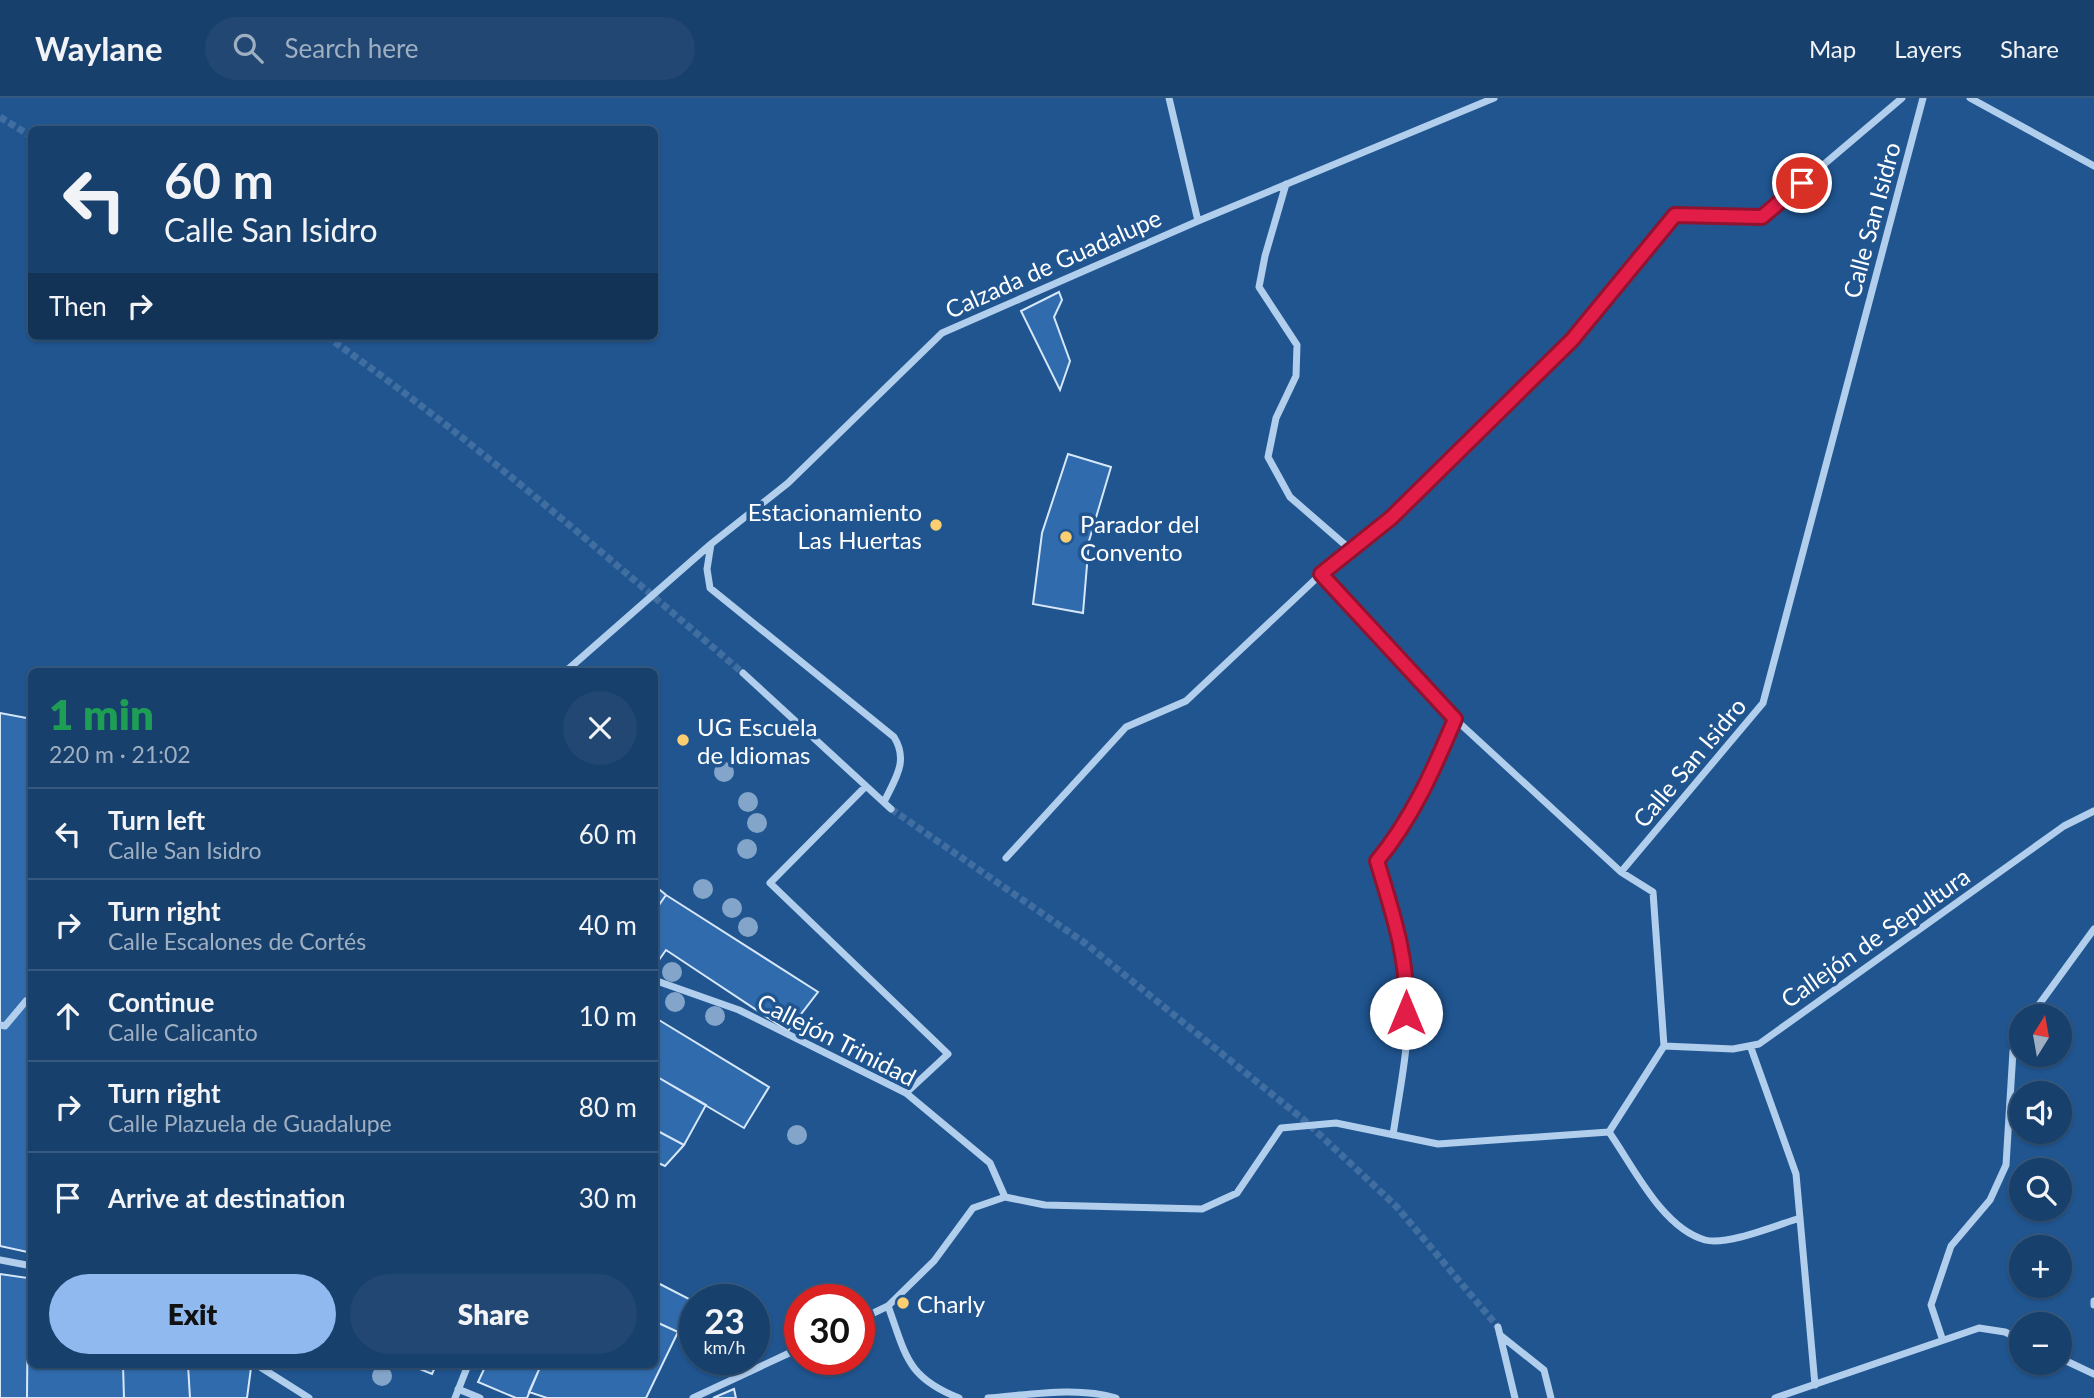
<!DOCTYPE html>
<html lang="en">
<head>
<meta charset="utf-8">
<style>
	body { margin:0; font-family:Lato,sans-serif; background:#214772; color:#f1f3f6; height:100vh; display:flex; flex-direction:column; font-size:26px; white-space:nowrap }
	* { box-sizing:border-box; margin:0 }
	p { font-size:23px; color:#9fafc2 }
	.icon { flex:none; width:38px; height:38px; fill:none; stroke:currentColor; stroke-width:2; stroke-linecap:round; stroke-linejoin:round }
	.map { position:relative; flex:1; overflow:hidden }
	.panel { position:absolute; left:28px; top:570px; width:630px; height:700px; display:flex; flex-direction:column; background:#18406c; border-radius:10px; box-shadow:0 2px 5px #0004,0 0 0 2px #36597f }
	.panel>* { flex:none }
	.hud { position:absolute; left:28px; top:28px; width:630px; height:214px; border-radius:10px; box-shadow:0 2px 5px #0004,0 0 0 2px #36597f; background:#18406c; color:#f1f3f6; overflow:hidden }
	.needle { width:46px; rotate:11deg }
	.fabs { position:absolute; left:2009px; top:906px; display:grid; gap:14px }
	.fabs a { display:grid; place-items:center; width:63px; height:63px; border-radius:50%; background:#18406c; box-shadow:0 2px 5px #0004,0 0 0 2px #36597f; font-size:35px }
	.speed { position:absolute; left:679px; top:1186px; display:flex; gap:14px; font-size:35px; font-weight:700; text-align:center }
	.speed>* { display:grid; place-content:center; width:91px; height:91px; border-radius:50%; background:#18406c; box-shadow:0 2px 5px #0004,0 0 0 2px #36597f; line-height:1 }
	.speed small { font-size:18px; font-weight:400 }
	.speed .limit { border:10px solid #d22; background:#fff; color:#111 }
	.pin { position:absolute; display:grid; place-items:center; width:60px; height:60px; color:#fff; margin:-30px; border:4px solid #fff; border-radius:50%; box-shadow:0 2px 7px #0007 }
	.me { position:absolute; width:77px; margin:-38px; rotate:0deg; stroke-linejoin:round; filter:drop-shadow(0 0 5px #0008) }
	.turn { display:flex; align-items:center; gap:24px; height:147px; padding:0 21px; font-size:32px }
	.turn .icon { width:91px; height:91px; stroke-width:2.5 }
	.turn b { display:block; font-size:49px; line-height:60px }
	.then { display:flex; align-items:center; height:66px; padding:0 21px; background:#0003; gap:14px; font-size:26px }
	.round { display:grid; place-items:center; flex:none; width:74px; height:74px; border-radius:37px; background:#214772 }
	.overview { display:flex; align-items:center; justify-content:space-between; height:119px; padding:0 21px }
	h1 { font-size:42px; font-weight:800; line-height:52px; color:#1e9e55 }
	.primary-button { display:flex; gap:14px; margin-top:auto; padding:14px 21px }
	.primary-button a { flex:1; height:80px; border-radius:42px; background:#90b9f0; color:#111; font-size:28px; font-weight:800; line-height:80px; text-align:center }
	.primary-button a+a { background:#214772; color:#f1f3f6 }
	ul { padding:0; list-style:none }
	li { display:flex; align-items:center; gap:21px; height:91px; padding:0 21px; border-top:2px solid #36597f }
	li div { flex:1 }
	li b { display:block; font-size:26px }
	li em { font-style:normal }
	header { display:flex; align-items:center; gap:42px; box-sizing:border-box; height:98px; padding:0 35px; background:#18406c; border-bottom:2px solid #36597f }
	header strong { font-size:33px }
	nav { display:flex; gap:38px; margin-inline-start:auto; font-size:24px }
	.search { width:490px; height:63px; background:#214772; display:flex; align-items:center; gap:18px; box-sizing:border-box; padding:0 24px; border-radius:38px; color:#9fafc2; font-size:26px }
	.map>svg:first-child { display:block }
	.building { fill:#306cad; stroke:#d6e7f9; stroke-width:2 }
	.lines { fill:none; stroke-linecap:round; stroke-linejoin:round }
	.street-tunnel { stroke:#416ea1; stroke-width:7; stroke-dasharray:7 3.5; stroke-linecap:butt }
	.street { stroke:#b1ceed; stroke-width:7 }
	.tree { fill:#84a5ca }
	.route-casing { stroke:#92132f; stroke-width:18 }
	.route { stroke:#e11d48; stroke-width:12 }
	.poi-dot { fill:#face71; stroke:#205590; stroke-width:2.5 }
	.labels { text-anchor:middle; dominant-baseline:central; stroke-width:7; stroke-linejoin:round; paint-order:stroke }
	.street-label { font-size:24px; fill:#fff; stroke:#205590 }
	.poi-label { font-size:24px; fill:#fff; stroke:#205590; text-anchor:start }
</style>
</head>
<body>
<header>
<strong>Waylane</strong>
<div class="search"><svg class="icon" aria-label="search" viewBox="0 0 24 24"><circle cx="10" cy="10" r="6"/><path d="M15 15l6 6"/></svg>Search here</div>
<nav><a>Map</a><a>Layers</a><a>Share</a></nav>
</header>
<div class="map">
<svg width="2094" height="1300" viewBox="0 0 2094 1300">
	<rect width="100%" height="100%" fill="#205590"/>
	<path class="building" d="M1059 194 1062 202 1054 219 1070 263 1060 292 1021 213Z
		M1068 356 1111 369 1089 443 1083 515 1033 506 1042 435Z
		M0 615 32 621V1155L0 1148Z
		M654 787 666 797 654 814Z
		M666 797 818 894 788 933 666 852 659 862 654 859V814Z
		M654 919 769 989 744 1030 654 977Z
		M654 977 706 1007 684 1047 654 1031Z
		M654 1031 684 1047 665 1068 654 1063Z
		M0 1176 28 1180 27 1300H0Z
		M28 1180 32 1181V1267H123L124 1300H27Z
		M654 1183 695 1204V1212L678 1234 654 1223Z
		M654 1223 678 1234 646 1300H547L529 1294 541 1267H654Z
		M123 1267H188L190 1300H124Z
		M188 1267H246L251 1270 247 1300H190Z
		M410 1267H436L432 1276Z
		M486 1267H541L527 1300H516L478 1284Z
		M734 1291 736 1300H713Z"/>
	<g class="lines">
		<path class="street-tunnel" d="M0 19 32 39
			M326 238C472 340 607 459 743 575
			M891 711 1085 845 1304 1022 1396 1108 1498 1229"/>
		<path class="street" d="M1169 0 1198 123
			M1970 0 2094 68
			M1286 86 1265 158 1259 189 1297 247 1296 278 1276 320 1268 359 1290 399 1351 452
			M711 446 707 471 710 490 894 639C909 663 895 681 884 704
			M565 574 711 446 788 385 942 235 1198 123 1494 0
			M743 575 891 711
			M866 688 770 785 948 956 906 995
			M1006 760 1126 629 1186 603 1321 476 1391 420 1572 241 1675 117 1762 119 1902 0
			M1621 774 1763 605 1923 0
			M654 882 739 912 906 995 990 1065 1005 1099
			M2030 919 2094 831
			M0 927 5 928 26 903
			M1664 948 1733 951 1759 946 2064 728 2094 713
			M1751 950 1796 1076 1815 1287
			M1609 1034C1633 1068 1662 1130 1705 1142 1727 1148 1777 1127 1800 1120
			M1393 1037C1400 989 1412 936 1407 887 1403 845 1390 804 1377 763 1412 721 1434 671 1455 621
			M0 1162 32 1168
			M2094 1203V1207
			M888 1208C906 1257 906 1279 959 1300
			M859 1222 888 1208 934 1163 973 1110 1005 1099 1045 1107 1202 1111 1237 1095 1281 1030 1336 1025 1438 1046 1609 1034 1664 948 1653 794 1621 774 1455 621 1321 476
			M1498 1229 1515 1300
			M1500 1237 1544 1272 1551 1300
			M1942 1240 1931 1207 1951 1148 1990 1102 2006 1067 2013 953 2021 936
			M2060 1260 2094 1276
			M257 1267 309 1300
			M458 1291 480 1300
			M455 1300 468 1267
			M693 1300 800 1250
			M988 1300C1028 1297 1077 1288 1116 1300
			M1775 1300 1979 1230 2005 1234 2021 1242"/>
	</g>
	<g class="tree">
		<circle cx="724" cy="674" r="10"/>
		<circle cx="748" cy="704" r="10"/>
		<circle cx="757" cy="725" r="10"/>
		<circle cx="747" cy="751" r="10"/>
		<circle cx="703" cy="791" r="10"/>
		<circle cx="732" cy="810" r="10"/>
		<circle cx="748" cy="829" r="10"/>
		<circle cx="672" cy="874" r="10"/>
		<circle cx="675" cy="904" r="10"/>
		<circle cx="715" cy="918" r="10"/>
		<circle cx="797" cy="1037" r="10"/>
		<circle cx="382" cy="1278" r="10"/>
	</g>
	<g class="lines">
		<defs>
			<path id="route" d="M1406 915C1409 862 1392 813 1377 763 1412 721 1434 671 1455 621L1321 476 1391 420 1572 242 1675 117 1762 119 1802 85"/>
		</defs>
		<use href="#route" class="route-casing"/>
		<use href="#route" class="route"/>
	</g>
	<g class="poi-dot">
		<circle cx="936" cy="427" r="7"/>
		<circle cx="1066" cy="439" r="7"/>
		<circle cx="683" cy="642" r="7"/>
		<circle cx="903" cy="1205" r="7"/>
	</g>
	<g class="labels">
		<g class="street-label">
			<text transform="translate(1871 122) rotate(-75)">Calle San Isidro</text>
			<text transform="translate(1053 165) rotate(-24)">Calzada de Guadalupe</text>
			<text transform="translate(1689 664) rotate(-50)">Calle San Isidro</text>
			<text transform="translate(1875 839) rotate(-35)">Callejón de Sepultura</text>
			<text transform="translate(837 941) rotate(27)">Callejón Trinidad</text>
		</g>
		<g class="poi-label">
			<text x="922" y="413" text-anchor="end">Estacionamiento<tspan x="922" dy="28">Las Huertas</tspan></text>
			<text x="1080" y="425">Parador del<tspan x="1080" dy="28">Convento</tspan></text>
			<text x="697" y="628">UG Escuela<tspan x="697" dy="28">de Idiomas</tspan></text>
			<text x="917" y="1205">Charly</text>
		</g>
	</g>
</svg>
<div class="fabs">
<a><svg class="needle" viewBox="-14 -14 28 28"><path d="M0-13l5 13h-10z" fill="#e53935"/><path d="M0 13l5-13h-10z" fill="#9fafc2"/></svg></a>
<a><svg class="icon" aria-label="sound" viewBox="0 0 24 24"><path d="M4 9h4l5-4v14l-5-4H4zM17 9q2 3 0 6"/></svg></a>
<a><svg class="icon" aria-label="search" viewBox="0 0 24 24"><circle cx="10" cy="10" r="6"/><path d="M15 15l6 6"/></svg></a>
<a>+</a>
<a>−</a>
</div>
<div class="speed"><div>23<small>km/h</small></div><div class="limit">30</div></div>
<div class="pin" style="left:1802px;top:85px;background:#d93025"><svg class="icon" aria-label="arrive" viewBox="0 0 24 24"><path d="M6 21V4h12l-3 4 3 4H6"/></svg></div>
<svg class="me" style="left:1406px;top:915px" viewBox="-20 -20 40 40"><circle r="19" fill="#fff"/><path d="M0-13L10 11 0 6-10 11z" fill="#e11d48"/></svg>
<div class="hud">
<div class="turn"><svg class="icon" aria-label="left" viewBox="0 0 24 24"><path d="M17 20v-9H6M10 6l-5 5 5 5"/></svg><div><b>60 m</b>Calle San Isidro</div></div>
<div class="then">Then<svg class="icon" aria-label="right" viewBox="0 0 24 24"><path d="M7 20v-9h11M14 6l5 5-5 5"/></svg></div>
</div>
<section class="panel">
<div class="overview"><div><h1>1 min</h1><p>220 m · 21:02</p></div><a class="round"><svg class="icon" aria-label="close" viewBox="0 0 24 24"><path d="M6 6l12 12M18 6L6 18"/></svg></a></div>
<ul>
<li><svg class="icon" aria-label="left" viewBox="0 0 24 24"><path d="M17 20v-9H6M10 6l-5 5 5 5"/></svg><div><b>Turn left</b><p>Calle San Isidro</p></div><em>60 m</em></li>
<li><svg class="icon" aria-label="right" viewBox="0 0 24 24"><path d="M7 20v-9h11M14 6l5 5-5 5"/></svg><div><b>Turn right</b><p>Calle Escalones de Cortés</p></div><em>40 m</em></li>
<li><svg class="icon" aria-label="ahead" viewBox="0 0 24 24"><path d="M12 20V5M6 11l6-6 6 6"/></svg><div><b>Continue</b><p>Calle Calicanto</p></div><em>10 m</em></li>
<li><svg class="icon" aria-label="right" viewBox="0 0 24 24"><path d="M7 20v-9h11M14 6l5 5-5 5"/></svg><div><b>Turn right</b><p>Calle Plazuela de Guadalupe</p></div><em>80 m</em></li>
<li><svg class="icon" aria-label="arrive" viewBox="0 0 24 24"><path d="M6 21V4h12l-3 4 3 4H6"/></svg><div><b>Arrive at destination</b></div><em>30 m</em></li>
</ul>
<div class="primary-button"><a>Exit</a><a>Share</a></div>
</section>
</div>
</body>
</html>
